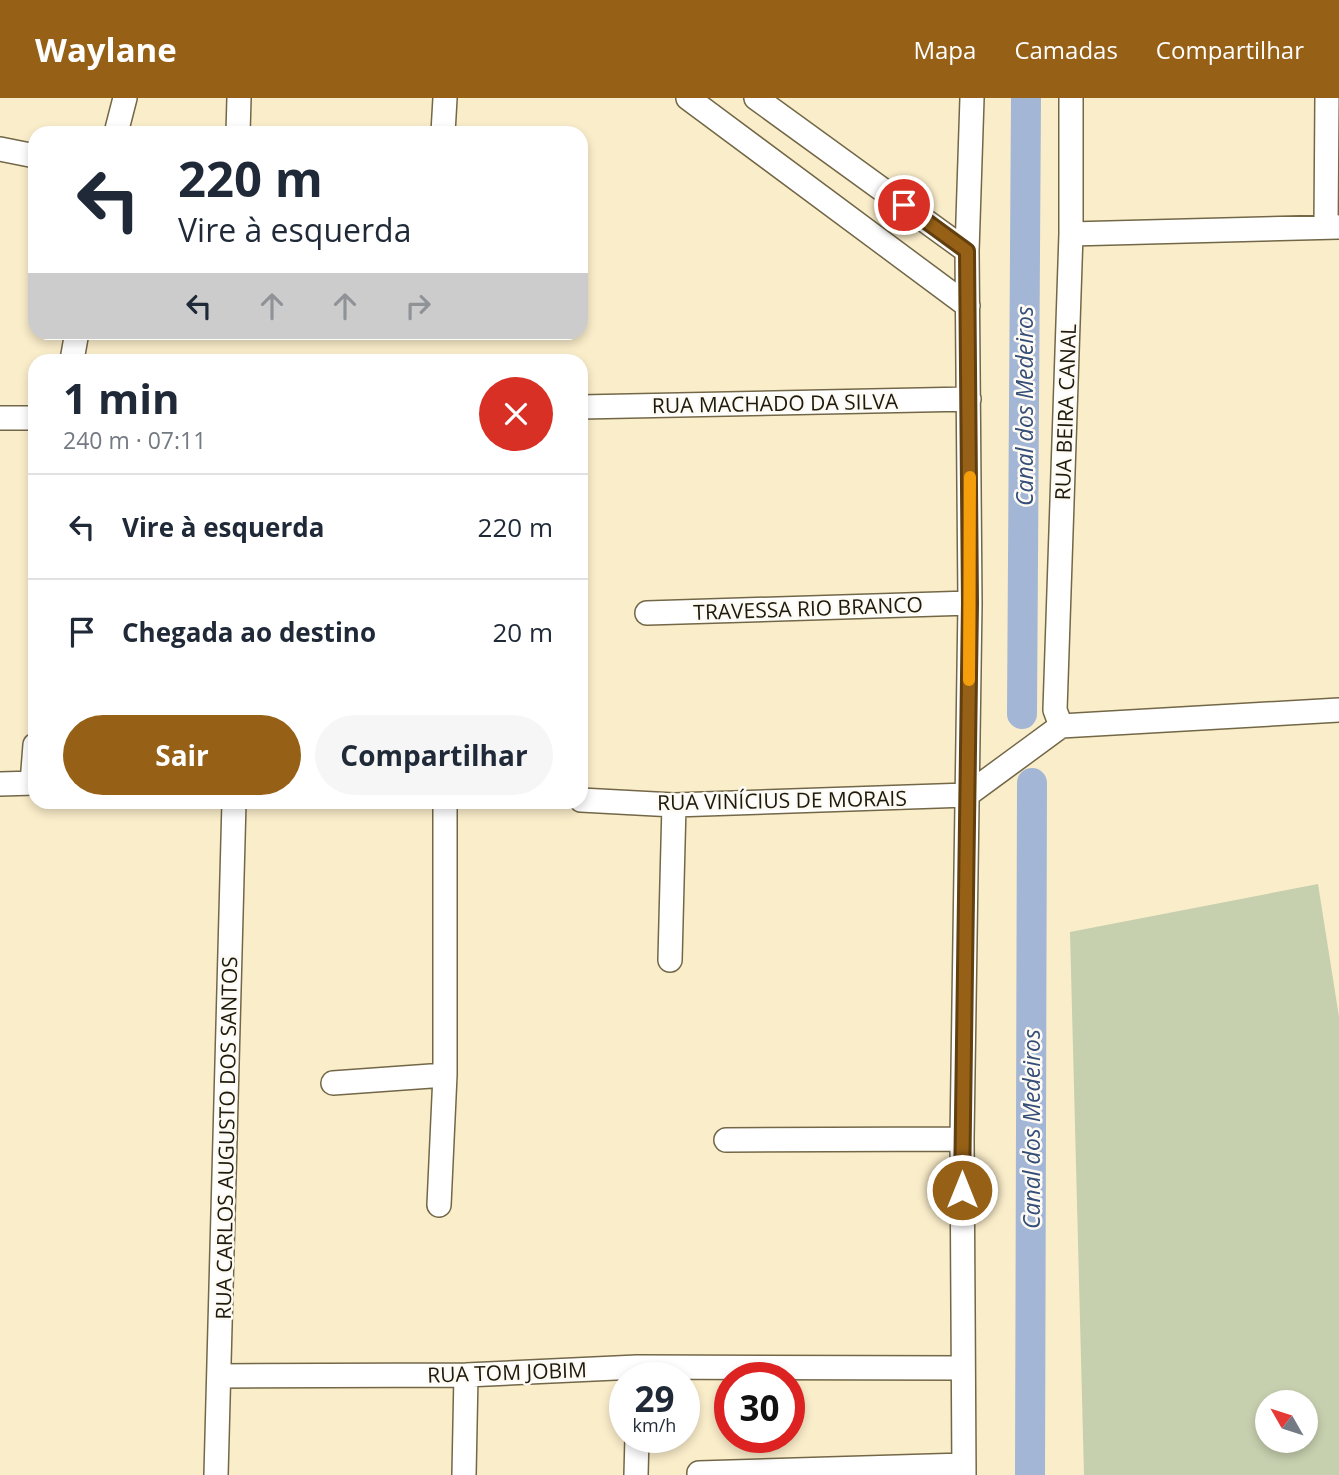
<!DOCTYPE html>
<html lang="pt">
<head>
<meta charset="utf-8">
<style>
	body { margin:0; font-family:"Open Sans",sans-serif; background:#f6f6f7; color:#1f2937; height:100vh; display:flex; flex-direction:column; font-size:26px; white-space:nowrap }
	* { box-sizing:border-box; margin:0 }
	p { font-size:23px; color:#747a83 }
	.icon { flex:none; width:38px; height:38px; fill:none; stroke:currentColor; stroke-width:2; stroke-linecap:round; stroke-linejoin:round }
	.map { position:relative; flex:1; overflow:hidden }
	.drawer { position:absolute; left:28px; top:256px; width:560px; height:455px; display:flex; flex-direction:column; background:#fff; border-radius:21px; box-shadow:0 4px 10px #0003 }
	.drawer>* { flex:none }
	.top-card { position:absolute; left:28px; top:28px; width:560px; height:214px; border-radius:21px; box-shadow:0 4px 10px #0003; background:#fff; color:#1f2937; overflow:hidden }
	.needle { width:46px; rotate:309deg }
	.tools { position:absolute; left:1255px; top:1292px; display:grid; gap:14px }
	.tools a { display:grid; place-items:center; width:63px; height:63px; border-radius:50%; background:#fff; box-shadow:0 4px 10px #0003; font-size:35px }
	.speed { position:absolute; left:609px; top:1264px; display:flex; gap:14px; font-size:35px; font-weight:700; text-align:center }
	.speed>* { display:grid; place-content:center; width:91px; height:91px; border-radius:50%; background:#fff; box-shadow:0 4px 10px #0003; line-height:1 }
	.speed small { font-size:18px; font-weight:400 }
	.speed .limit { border:10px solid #d22; background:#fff; color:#111 }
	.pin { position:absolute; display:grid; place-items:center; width:60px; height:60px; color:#fff; margin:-30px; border:4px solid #fff; border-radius:50%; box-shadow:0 2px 7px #0007 }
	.me { position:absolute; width:77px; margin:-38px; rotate:0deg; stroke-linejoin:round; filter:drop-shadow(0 0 5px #0008) }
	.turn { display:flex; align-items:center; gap:24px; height:147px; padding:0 35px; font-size:32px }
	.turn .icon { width:91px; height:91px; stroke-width:2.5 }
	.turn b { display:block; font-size:49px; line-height:60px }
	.lanes { display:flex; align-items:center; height:66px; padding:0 35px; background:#0003; justify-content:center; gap:35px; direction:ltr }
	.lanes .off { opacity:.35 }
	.round { display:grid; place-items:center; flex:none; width:74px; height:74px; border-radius:37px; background:#f6f6f7 }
	.overview { display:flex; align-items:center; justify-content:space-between; height:119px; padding:0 35px }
	h1 { font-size:42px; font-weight:700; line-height:52px }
	.button { display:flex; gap:14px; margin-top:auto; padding:14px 35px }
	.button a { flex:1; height:80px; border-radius:42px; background:#966116; color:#fff; font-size:28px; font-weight:700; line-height:80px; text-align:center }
	.button a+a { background:#f6f6f7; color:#1f2937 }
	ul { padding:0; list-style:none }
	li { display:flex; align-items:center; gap:21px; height:105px; padding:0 35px; border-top:2px solid #e0e1e3 }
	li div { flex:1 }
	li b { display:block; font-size:26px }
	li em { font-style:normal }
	header { display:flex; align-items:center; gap:42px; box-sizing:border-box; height:98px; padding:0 35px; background:#966116; color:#fff }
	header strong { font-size:33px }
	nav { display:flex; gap:38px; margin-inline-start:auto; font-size:24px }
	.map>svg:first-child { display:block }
	.green { fill:#c6cfae; fill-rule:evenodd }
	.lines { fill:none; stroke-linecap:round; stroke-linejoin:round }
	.canal { stroke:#a3b6d5; stroke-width:30 }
	.minor-casing { stroke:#726747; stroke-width:26 }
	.minor { stroke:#fff; stroke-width:23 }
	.route-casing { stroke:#623f0e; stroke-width:18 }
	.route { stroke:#966116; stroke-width:12 }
	.slow { stroke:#f59e0b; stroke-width:12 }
	.labels { text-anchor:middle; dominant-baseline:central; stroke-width:5; stroke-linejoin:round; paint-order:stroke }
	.street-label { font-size:21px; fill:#1e1a0d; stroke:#fefbf4 }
	.water-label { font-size:23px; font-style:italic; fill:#344e79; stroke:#fefbf4 }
</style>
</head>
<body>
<header>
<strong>Waylane</strong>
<nav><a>Mapa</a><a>Camadas</a><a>Compartilhar</a></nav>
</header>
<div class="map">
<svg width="1339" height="1377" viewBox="0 0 1339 1377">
	<rect width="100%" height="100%" fill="#faedca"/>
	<path class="green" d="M1318 786 1339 919V1377H1084L1070 834ZM1267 1304H1306V1342H1267Z"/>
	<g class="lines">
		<path class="canal" d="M1022 616 1026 0
			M1030 1377 1032 685"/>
		<defs>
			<path id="minor" d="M688 0 968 208
				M756 0 967 153
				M116 35 125 0
				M238 35 239 0
				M443 35 445 0
				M0 51 35 58
				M1326 128 1327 0
				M1071 136 1339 129
				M72 262 77 234
				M581 309 969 301
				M0 320H35
				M647 515 970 505
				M1061 628 1055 612 1071 136V0
				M32 685 35 647
				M0 686 35 685
				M581 702 674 707 967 697 1061 628 1339 612
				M670 862 674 707
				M333 985 445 977
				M726 1042 962 1041
				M439 1107 445 977V704
				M220 1278 466 1277 637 1269 963 1270
				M699 1375 964 1367
				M216 1377 234 704
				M464 1377 466 1277
				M636 1377 637 1339
				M964 1377 962 1041 970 505 967 153 972 0"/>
		</defs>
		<use href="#minor" class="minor-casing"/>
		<use href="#minor" class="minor"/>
	</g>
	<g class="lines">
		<defs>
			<path id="route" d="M904 107 967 153 970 505 962 1092"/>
		</defs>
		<use href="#route" class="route-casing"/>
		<use href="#route" class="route"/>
		<path class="slow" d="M969 582 970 379"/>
	</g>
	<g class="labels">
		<g class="street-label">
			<text transform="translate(775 305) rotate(-1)">RUA MACHADO DA SILVA</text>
			<text transform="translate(1065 314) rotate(-88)">RUA BEIRA CANAL</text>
			<text transform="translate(808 510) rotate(-2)">TRAVESSA RIO BRANCO</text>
			<text transform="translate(782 702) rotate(-1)">RUA VINÍCIUS DE MORAIS</text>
			<text transform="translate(226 1040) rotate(-89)">RUA CARLOS AUGUSTO DOS SANTOS</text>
			<text transform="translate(507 1274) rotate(-2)">RUA TOM JOBIM</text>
		</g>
		<g class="water-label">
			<text transform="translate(1024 308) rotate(-90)">Canal dos Medeiros</text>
			<text transform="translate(1031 1031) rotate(-90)">Canal dos Medeiros</text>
		</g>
	</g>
</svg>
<div class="tools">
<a><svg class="needle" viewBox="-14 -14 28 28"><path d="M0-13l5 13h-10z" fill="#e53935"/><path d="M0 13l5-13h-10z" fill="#747a83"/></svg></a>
</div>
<div class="speed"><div>29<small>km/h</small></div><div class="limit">30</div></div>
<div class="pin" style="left:904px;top:107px;background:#d93025"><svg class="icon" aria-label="arrive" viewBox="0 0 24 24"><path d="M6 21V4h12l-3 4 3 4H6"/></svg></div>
<svg class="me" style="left:962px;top:1092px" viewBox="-20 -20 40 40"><circle r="17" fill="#966116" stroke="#fff" stroke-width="3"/><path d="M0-11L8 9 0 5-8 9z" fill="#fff"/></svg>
<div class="top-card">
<div class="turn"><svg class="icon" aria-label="left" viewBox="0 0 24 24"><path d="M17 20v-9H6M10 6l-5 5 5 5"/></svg><div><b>220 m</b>Vire à esquerda</div></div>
<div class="lanes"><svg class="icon" aria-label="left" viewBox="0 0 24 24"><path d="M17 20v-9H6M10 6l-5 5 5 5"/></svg><svg class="icon off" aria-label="ahead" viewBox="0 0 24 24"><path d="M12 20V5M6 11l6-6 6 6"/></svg><svg class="icon off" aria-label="ahead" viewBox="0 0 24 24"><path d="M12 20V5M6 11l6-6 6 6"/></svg><svg class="icon off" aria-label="right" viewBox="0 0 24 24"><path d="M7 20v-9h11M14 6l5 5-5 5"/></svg></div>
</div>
<section class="drawer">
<div class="overview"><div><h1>1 min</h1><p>240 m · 07:11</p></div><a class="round" style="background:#d93025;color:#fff"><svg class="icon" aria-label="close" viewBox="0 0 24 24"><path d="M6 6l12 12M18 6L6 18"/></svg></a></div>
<ul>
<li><svg class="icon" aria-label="left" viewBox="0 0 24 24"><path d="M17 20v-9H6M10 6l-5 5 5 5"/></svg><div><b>Vire à esquerda</b></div><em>220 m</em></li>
<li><svg class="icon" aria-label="arrive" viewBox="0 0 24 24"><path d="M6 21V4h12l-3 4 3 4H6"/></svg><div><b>Chegada ao destino</b></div><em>20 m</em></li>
</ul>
<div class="button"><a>Sair</a><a>Compartilhar</a></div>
</section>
</div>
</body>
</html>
